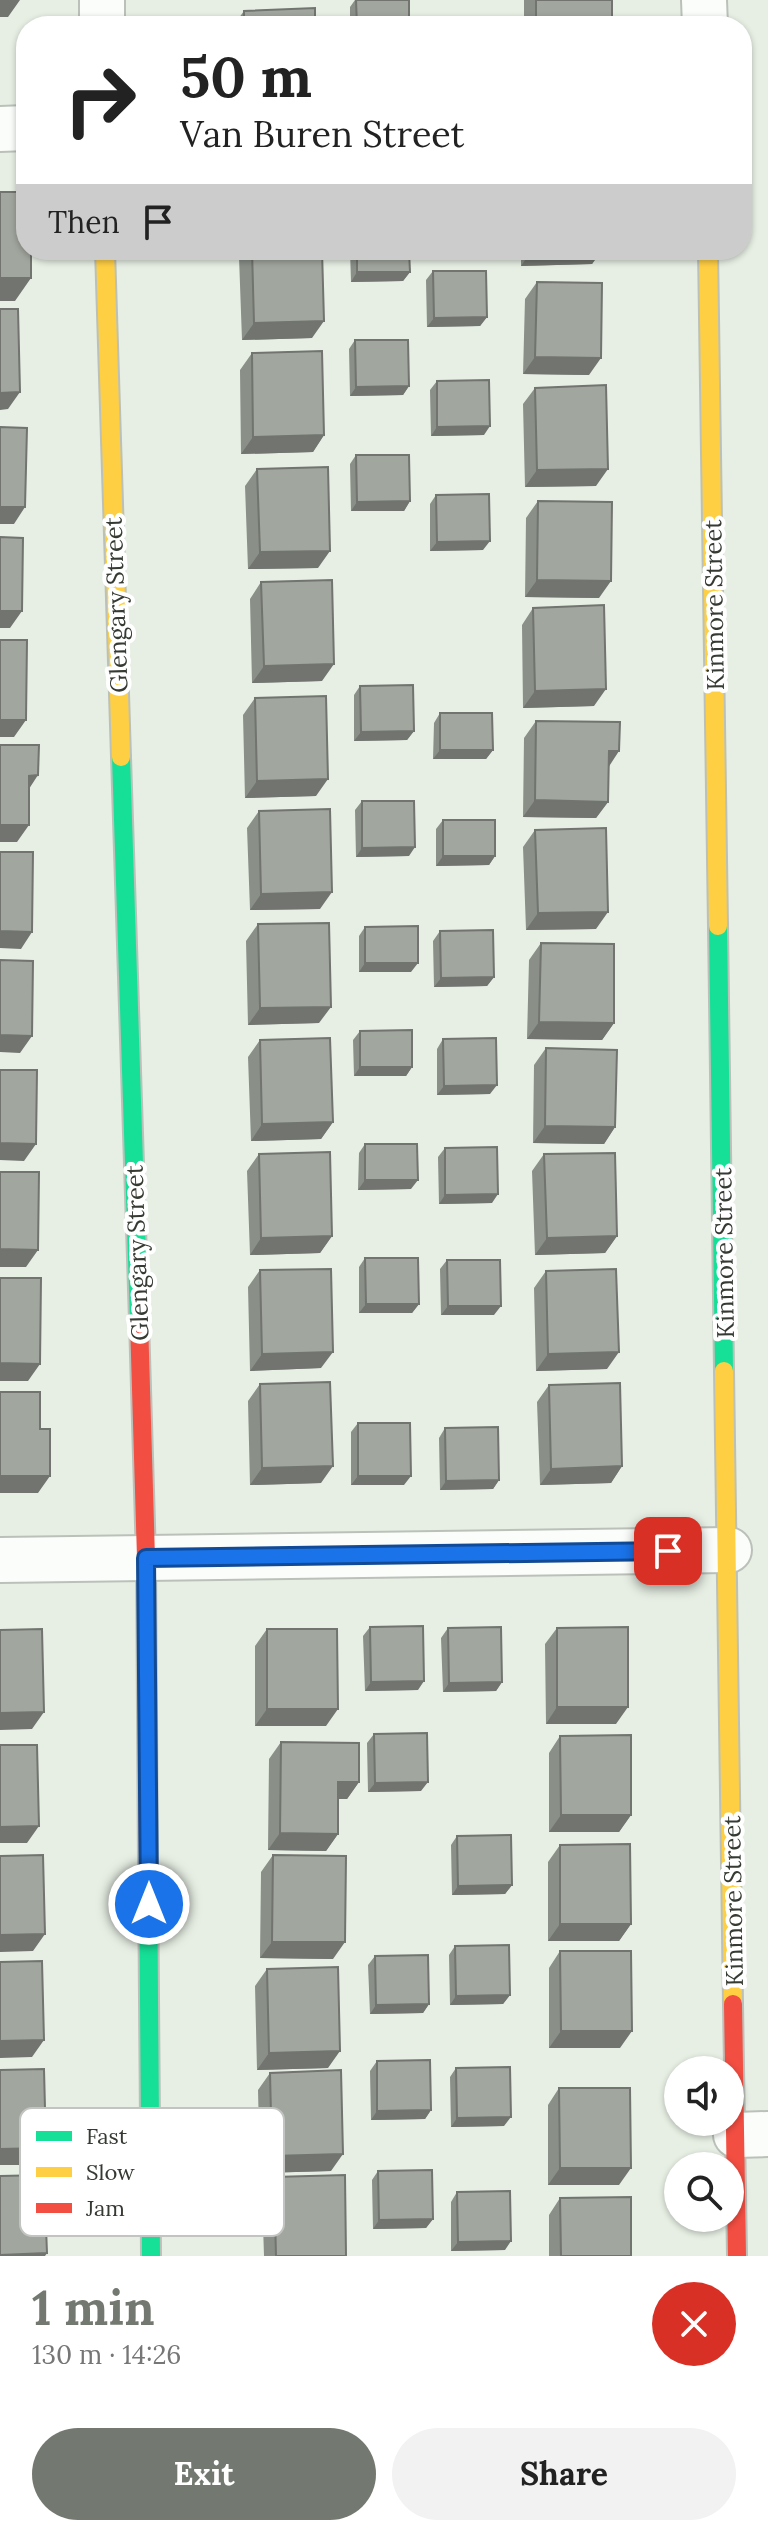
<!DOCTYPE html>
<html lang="en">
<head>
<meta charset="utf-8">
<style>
	body { margin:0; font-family:Lora,serif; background:#f2f2f2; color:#222; height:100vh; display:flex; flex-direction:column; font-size:30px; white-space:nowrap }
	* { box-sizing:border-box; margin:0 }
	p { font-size:26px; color:#767676 }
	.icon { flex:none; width:44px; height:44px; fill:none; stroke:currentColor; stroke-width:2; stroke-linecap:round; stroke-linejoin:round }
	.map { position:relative; height:2256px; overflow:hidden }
	.drawer { display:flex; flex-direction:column; background:#fff; flex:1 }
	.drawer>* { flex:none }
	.top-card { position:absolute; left:16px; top:16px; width:736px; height:244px; border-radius:32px; box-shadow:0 2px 6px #0004; background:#fff; color:#222; overflow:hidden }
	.controls { position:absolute; left:664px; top:2056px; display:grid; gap:16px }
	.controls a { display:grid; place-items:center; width:80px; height:80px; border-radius:50%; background:#fff; box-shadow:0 2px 6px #0004; font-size:40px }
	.pin { position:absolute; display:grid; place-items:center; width:68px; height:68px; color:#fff; margin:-34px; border-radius:16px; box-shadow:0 4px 12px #0006 }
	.me { position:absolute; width:88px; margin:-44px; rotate:0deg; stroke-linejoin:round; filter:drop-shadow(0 0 6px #0008) }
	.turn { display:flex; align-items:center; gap:28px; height:168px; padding:0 32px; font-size:36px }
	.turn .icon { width:104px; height:104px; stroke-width:2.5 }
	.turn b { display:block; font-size:56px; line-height:68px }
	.then { display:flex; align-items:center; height:76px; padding:0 32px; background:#0003; gap:16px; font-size:30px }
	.round { display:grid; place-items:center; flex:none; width:84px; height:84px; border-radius:42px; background:#f2f2f2 }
	.summary { display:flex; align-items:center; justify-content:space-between; height:136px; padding:0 32px }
	h1 { font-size:48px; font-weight:700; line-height:60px; color:#737970 }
	.action { display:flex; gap:16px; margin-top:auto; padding:16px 32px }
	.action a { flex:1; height:92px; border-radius:48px; background:#737970; color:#fff; font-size:32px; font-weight:700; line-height:92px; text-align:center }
	.action a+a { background:#f2f2f2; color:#222 }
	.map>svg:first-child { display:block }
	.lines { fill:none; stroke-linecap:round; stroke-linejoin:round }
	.street-casing { stroke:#bbc1b9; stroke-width:48 }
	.fast-casing { stroke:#bbc1b9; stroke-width:22 }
	.slow-casing { stroke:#bbc1b9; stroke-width:22 }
	.jam-casing { stroke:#bbc1b9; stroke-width:22 }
	.street { stroke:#fbfdfb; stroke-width:44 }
	.fast { stroke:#16e098; stroke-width:18 }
	.slow { stroke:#ffcf43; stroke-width:18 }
	.jam { stroke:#f24e42; stroke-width:18 }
	.wall { fill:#8a8f88 }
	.shaded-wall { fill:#71746f }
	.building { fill:#a1a69e; stroke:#71746f; stroke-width:2 }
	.route-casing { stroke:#114b97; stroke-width:20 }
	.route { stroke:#1a73e8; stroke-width:14 }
	.labels { text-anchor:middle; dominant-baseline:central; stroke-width:8; stroke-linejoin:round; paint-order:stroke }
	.street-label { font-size:24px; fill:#353a32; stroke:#fff }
	.key { fill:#fff; stroke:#c2c4c2; stroke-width:2 }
	.key-label { font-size:22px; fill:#353a32 }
</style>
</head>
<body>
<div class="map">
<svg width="768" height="2256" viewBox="0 0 768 2256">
	<rect width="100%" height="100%" fill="#e7efe4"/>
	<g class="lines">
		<defs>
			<path id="street" d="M704 0 705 26
				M102 26V0
				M0 129 26 128
				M0 1560 729 1550
				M736 2135 768 2134"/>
			<path id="fast" d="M121 757 139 1321
				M718 926 724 1371
				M148 1869 151 2256"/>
			<path id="slow" d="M105 250 121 757
				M708 250 718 926
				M724 1371 733 2004"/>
			<path id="jam" d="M139 1321 146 1558 148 1869
				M733 2004 737 2256"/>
		</defs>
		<use href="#street" class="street-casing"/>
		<use href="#fast" class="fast-casing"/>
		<use href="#slow" class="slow-casing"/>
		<use href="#jam" class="jam-casing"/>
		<use href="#street" class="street"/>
		<use href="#fast" class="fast"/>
		<use href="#slow" class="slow"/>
		<use href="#jam" class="jam"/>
	</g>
	<path class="wall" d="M355 0H409V26H350V7Z
		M524 0H612L610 26H524Z
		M244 11V26H233Z
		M244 250H322L312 338 242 340 239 257Z
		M350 250H409L410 272 403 281 351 282Z
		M521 250H602L592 264 521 266Z
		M433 271 487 317 480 326 427 327 426 280Z
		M537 282 589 375 523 374 525 299Z
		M355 340 409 386 403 395 350 396 349 349Z
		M252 353 324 435 313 452 241 454 240 370Z
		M437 381 484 435 431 436 430 390Z
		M535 388 596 486 525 487 523 404Z
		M356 455 410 501 404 511H351L350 464Z
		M257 469 318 568 248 569 245 486Z
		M436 495 483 550 430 551V504Z
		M538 501 599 598 525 597 526 518Z
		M261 582 322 681 252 683 250 599Z
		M533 608 594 706 523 708 522 625Z
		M360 686 414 731 407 740 354 741V695Z
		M255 698 316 796 245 798 243 715Z
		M440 713 493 750 486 759H433L434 723Z
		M536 721 608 767V802L596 818 523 817 524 738Z
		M362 801 409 856 356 857 355 810Z
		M259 811 320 909 250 910 247 828Z
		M443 820 495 856 489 865 436 866V829Z
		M535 830 596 929 526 930 523 847Z
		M258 924 319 1023 248 1025 246 941Z
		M365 927 411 972H359V936Z
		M440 931 494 977 487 986 434 987 433 941Z
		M541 943 614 1023 602 1040 527 1039 529 960Z
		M360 1031 412 1067 406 1076H354L353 1040Z
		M443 1039 490 1094 437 1095V1049Z
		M260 1040 333 1122 321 1139 251 1141 248 1057Z
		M546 1048 615 1127 604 1144 533 1143 534 1065Z
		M365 1144 411 1189 358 1190 359 1153Z
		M445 1148 492 1203 439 1204 438 1157Z
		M259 1154 332 1236 320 1253 250 1255 247 1171Z
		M544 1154 617 1236 605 1253 535 1255 532 1171Z
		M365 1258 419 1304 412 1313H359V1267Z
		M447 1260 494 1315H441L440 1269Z
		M260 1270 321 1368 250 1371 248 1287Z
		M546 1271 607 1369 536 1371 534 1288Z
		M260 1384 321 1483 250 1485 248 1401Z
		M549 1385 622 1466 611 1483 540 1485 537 1402Z
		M358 1423 404 1485H351V1432Z
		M445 1428 499 1480 493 1489 440 1490 439 1438Z
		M370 1627 418 1690 365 1691 363 1636Z
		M448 1628 502 1682 496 1691 443 1692 441 1638Z
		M557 1628 616 1724H546L545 1644Z
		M267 1629 326 1726H255V1646Z
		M374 1734 421 1791 368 1792 367 1743Z
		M560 1736 631 1815 619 1832H549V1753Z
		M281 1742 359 1782 347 1799H338V1834L326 1851 268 1850 269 1759Z
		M457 1836 512 1885 505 1894 452 1895 451 1845Z
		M560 1845 631 1924 619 1941H548V1862Z
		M273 1855 333 1959 260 1958 261 1872Z
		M455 1946 510 1995 503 2004 450 2005 449 1955Z
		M560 1951 620 2048H549V1968Z
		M375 1956 429 2004 423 2013 370 2014 368 1965Z
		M267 1969 328 2068 257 2070 255 1986Z
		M377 2061 431 2110 425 2119 371 2120 370 2071Z
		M456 2068 504 2126 451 2127 450 2077Z
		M270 2073 331 2171 260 2173 258 2090Z
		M559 2088 619 2185H548V2105Z
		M378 2171 433 2219 426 2228 373 2229 372 2180Z
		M274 2177 346 2256H264L262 2194Z
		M457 2192 505 2250 451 2251V2202Z
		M560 2198 631 2256H549V2215Z"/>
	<path class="shaded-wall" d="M0 0H20L8 17H0Z
		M612 23 610 26H535L536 24Z
		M532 250H602L592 264 521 266Z
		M357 272H410L403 281 351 282Z
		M0 278H31L15 301H0Z
		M487 317 480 326 427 327 434 318Z
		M324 321 312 338 242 340 254 323Z
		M535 357 601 358 589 375 523 374Z
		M409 386 403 395 350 396 356 387Z
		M20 392 8 409 0 410V393Z
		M490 426 484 435 431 436 437 427Z
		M324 435 313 452 241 454 253 437Z
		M608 469 596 486 525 487 537 470Z
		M410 501 404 511H351L357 502Z
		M0 507H25L14 524H0Z
		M490 541 483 550 430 551 437 542Z
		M330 551 318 568 248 569 260 552Z
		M537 580 611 581 599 598 525 597Z
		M0 611H22L10 628H0Z
		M334 664 322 681 252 683 264 666Z
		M606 689 594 706 523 708 535 691Z
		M0 720H26L14 737H0Z
		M414 731 407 740 354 741 361 732Z
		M440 750H493L486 759H433Z
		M609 751H619L608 768Z
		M38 775 27 792 29 776Z
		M328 779 316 796 245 798 257 781Z
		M535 800 608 802 596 818 523 817Z
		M0 825H29L17 842H0Z
		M415 847 409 856 356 857 362 848Z
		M443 856H495L489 865 436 866Z
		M332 892 320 909 250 910 261 894Z
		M608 912 596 929 526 930 538 913Z
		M0 931 32 932 21 949 0 948Z
		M365 963H418L411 972H359Z
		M494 977 487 986 434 987 441 978Z
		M331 1007 319 1023 248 1025 260 1008Z
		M539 1022 614 1023 602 1040 527 1039Z
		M0 1035 32 1036 20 1053 0 1052Z
		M360 1067H412L406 1076H354Z
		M497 1085 490 1094 437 1095 444 1086Z
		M333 1122 321 1139 251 1141 262 1124Z
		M545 1126 615 1127 604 1144 533 1143Z
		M0 1143 36 1144 24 1161 0 1160Z
		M365 1180H418L411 1189 358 1190Z
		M498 1194 492 1203 439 1204 445 1195Z
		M332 1236 320 1253 250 1255 261 1238Z
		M617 1236 605 1253 535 1255 547 1238Z
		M0 1249 38 1250 26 1267H0Z
		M366 1304H419L412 1313H359Z
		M448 1306H501L494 1315H441Z
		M333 1352 321 1368 250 1371 262 1354Z
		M619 1352 607 1369 536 1371 548 1354Z
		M0 1363 40 1364 28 1381H0Z
		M333 1466 321 1483 250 1485 262 1468Z
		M622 1466 611 1483 540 1485 551 1469Z
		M0 1476H50L38 1493H0Z
		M358 1476H411L404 1485H351Z
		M499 1480 493 1489 440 1490 446 1481Z
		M424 1681 418 1690 365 1691 371 1682Z
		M502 1682 496 1691 443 1692 449 1683Z
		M557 1707H628L616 1724H546Z
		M267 1709H338L326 1726H255Z
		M44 1712 32 1729 0 1730V1713Z
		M338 1782H359L347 1799H326Z
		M428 1782 421 1791 368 1792 375 1783Z
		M561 1815H631L619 1832H549Z
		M39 1826 27 1843H0V1827Z
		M280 1833 338 1834 326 1851 268 1850Z
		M512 1885 505 1894 452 1895 458 1886Z
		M560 1924H631L619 1941H548Z
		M45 1934 33 1951 0 1952V1935Z
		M272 1942H345L333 1959 260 1958Z
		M510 1995 503 2004 450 2005 456 1996Z
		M429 2004 423 2013 370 2014 376 2005Z
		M561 2031H632L620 2048H549Z
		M44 2040 32 2057 0 2058V2041Z
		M340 2051 328 2068 257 2070 269 2053Z
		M431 2110 425 2119 371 2120 377 2111Z
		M511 2117 504 2126 451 2127 457 2118Z
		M46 2148 34 2165H0V2149Z
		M343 2154 331 2171 260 2173 272 2156Z
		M560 2168H631L619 2185H548Z
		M433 2219 426 2228 373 2229 379 2220Z
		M511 2241 505 2250 451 2251 458 2242Z
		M47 2253 45 2256H0V2255Z"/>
	<path class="building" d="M356 0H409V26H357Z
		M536 0H612V23L536 24Z
		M315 8V26H244V11Z
		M0 192H26V250H31V278H0Z
		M252 250H322L324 321 254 323Z
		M357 250H409L410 272H357Z
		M433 271H486L487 317 434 318Z
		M537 282 602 283 601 358 535 357Z
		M0 309H18L20 392 0 393Z
		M355 340H408L409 386 356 387Z
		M322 351 324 435 253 437 252 353Z
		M489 380 490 426 437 427V381Z
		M606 385 608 469 537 470 535 388Z
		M0 427 27 428 25 507H0Z
		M356 455H409L410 501 357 502Z
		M328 467 330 551 260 552 257 469Z
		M489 494 490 541 437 542 436 495Z
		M538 501 612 502 611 581 537 580Z
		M0 537 23 538 22 611H0Z
		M332 580 334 664 264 666 261 582Z
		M604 605 606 689 535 691 533 608Z
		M0 640H27L26 720H0Z
		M413 685 414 731 361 732 360 686Z
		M326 696 328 779 257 781 255 698Z
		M440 713H492L493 750H440Z
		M536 721 620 722 619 751H609L608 802 535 800Z
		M0 745H39L38 775 29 776V825H0Z
		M362 801H414L415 847 362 848Z
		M330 809 332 892 261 894 259 811Z
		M443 820H495V856H443Z
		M606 828 608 912 538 913 535 830Z
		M0 852H33L32 932 0 931Z
		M329 923 331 1007 260 1008 258 924Z
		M418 926V963H365V927Z
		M493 930 494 977 441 978 440 931Z
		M541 943 614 944V1023L539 1022Z
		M0 960 33 961 32 1036 0 1035Z
		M412 1030V1067H360V1031Z
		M330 1038 333 1122 262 1124 260 1040Z
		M496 1038 497 1085 444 1086 443 1039Z
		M546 1048 617 1050 615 1127 545 1126Z
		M0 1070H37L36 1144 0 1143Z
		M365 1144H417L418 1180H365Z
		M497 1147 498 1194 445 1195V1148Z
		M330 1152 332 1236 261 1238 259 1154Z
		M615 1153 617 1236 547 1238 544 1154Z
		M0 1172H39L38 1250 0 1249Z
		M365 1258H418L419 1304H366Z
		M447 1260H500L501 1306H448Z
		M331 1269 333 1352 262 1354 260 1270Z
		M616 1269 619 1352 548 1354 546 1271Z
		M0 1278H41L40 1364 0 1363Z
		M330 1382 333 1466 262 1468 260 1384Z
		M620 1383 622 1466 551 1469 549 1385Z
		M0 1392H40V1429H50V1476H0Z
		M358 1423H410L411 1476H358Z
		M498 1427 499 1480 446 1481 445 1428Z
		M423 1626 424 1681 371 1682 370 1627Z
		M501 1627 502 1682 449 1683 448 1628Z
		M628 1627V1707H557V1628Z
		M42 1629 44 1712 0 1713V1630Z
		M267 1629H337L338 1709H267Z
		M427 1733 428 1782 375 1783 374 1734Z
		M631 1735V1815H561L560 1736Z
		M281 1742 359 1743V1782H338V1834L280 1833Z
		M0 1745H37L39 1826 0 1827Z
		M511 1835 512 1885 458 1886 457 1836Z
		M630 1844 631 1924H560V1845Z
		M43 1855 45 1934 0 1935V1856Z
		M273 1855 346 1856 345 1942H272Z
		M509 1945 510 1995 456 1996 455 1946Z
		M560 1951H631L632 2031H561Z
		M428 1955 429 2004 376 2005 375 1956Z
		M42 1961 44 2040 0 2041V1962Z
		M338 1967 340 2051 269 2053 267 1969Z
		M430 2060 431 2110 377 2111V2061Z
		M510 2067 511 2117 457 2118 456 2068Z
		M44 2069 46 2148 0 2149V2070Z
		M341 2070 343 2154 272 2156 270 2073Z
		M559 2088H630L631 2168H560Z
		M432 2170 433 2219 379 2220 378 2171Z
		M44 2175 47 2253 0 2255V2176Z
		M345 2175 346 2256H276L274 2177Z
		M510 2191 511 2241 458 2242 457 2192Z
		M631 2197V2256H561L560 2198Z"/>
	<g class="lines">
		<defs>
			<path id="route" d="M149 1904 146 1558 668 1551"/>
		</defs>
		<use href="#route" class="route-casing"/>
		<use href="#route" class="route"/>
	</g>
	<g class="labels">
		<g class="street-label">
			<text transform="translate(116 605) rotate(-92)">Glengary Street</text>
			<text transform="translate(714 605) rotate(-91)">Kinmore Street</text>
			<text transform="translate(137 1253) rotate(-92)">Glengary Street</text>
			<text transform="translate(724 1253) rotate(-91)">Kinmore Street</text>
			<text transform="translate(733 1901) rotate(-91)">Kinmore Street</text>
		</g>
	</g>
	<rect x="20" y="2108" width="264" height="128" rx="12" class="key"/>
	<rect x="36" y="2131" width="36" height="10" fill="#16e098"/>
	<rect x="36" y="2167" width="36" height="10" fill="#ffcf43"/>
	<rect x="36" y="2203" width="36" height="10" fill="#f24e42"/>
	<g class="key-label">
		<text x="86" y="2144">Fast</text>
		<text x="86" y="2180">Slow</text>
		<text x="86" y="2216">Jam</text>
	</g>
</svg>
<div class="controls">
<a><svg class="icon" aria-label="sound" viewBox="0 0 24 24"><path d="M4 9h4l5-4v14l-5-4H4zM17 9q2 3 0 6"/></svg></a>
<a><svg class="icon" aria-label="search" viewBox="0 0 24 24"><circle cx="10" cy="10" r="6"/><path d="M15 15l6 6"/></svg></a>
</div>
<div class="pin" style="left:668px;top:1551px;background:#d93025"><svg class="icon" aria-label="arrive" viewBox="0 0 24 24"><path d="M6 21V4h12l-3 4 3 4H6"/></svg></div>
<svg class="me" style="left:149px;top:1904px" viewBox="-20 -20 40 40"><circle r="17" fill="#1a73e8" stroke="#fff" stroke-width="3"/><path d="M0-11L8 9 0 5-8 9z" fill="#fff"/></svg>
<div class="top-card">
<div class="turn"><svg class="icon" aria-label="right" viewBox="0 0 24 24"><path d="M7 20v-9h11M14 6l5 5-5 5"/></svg><div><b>50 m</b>Van Buren Street</div></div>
<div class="then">Then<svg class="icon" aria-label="arrive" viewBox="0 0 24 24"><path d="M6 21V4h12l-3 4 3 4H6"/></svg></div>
</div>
</div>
<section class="drawer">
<div class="summary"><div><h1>1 min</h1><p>130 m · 14:26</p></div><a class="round" style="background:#d93025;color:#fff"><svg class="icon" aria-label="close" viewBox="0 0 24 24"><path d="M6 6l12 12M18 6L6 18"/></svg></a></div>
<div class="action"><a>Exit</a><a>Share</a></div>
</section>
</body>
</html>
